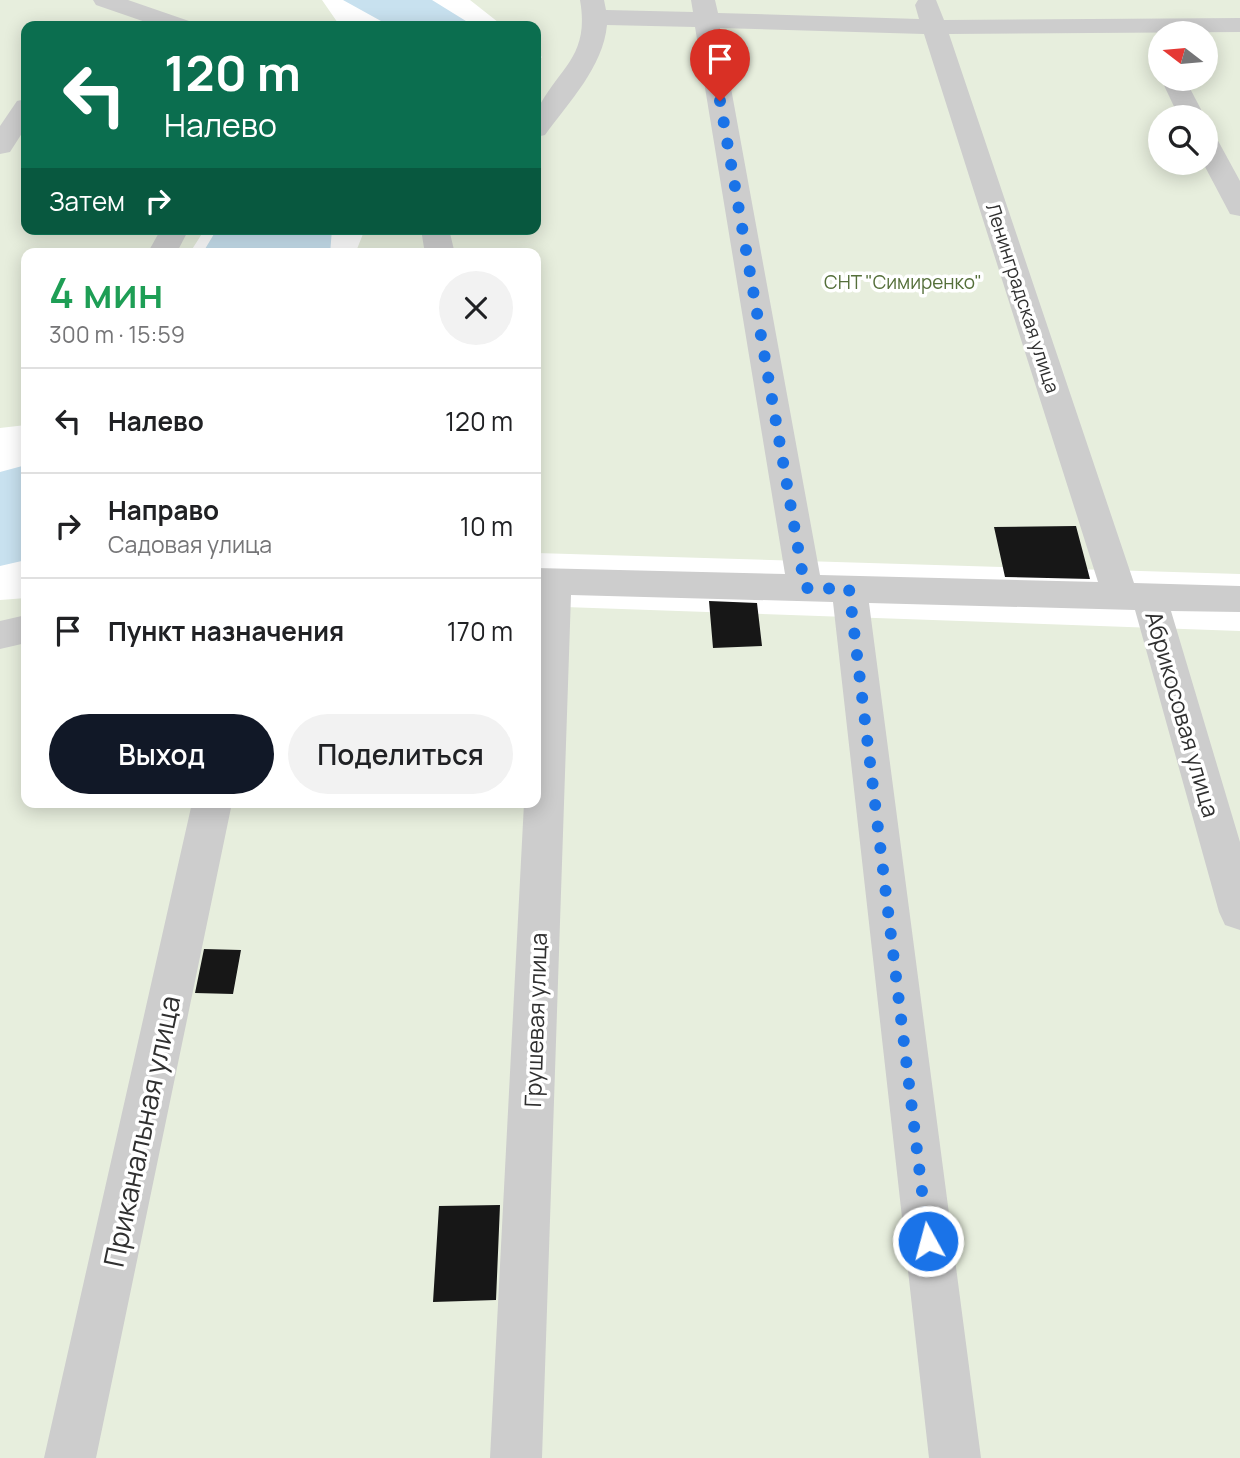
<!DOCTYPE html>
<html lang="ru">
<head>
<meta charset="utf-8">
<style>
	body { margin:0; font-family:Manrope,sans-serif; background:#f2f2f2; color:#202124; height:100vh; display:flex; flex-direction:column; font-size:26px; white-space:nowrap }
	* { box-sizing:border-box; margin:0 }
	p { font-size:23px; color:#757577 }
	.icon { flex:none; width:38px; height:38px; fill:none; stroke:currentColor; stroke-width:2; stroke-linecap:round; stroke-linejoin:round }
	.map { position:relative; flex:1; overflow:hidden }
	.sheet { position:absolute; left:21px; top:248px; width:520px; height:560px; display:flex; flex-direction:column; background:#fff; border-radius:14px; box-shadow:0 4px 18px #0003 }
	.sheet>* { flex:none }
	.banner { position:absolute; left:21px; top:21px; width:520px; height:214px; border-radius:14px; box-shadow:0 4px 18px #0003; background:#0b6e4f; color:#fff; overflow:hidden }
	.needle { width:46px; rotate:286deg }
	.fabs { position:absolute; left:1148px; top:21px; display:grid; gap:14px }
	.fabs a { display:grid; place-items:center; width:70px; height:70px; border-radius:50%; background:#fff; box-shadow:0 4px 18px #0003; font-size:35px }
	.pin { position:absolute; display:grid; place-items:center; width:60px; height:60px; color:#fff; margin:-72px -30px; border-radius:50% 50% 50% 0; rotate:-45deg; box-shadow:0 0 7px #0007 }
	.pin .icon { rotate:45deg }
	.me { position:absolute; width:77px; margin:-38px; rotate:353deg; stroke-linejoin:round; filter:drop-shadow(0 0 5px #0008) }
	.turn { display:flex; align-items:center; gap:24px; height:147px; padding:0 28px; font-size:32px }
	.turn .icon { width:91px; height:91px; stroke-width:2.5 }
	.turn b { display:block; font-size:49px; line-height:60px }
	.then { display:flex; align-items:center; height:66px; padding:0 28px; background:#0003; gap:14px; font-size:26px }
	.round { display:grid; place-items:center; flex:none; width:74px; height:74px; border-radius:37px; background:#f2f2f2 }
	.summary { display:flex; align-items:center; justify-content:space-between; height:119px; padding:0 28px }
	h1 { font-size:42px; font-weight:600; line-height:52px; color:#1e9e55 }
	.button { display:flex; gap:14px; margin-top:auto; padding:14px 28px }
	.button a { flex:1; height:80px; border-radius:42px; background:#111827; color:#fff; font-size:28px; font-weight:600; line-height:80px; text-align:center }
	.button a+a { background:#f2f2f2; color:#202124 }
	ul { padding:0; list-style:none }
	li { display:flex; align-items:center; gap:21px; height:105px; padding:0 28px; border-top:2px solid #e0e0e0 }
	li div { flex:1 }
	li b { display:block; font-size:26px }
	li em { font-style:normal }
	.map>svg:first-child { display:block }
	.green { fill:#e7eedd; fill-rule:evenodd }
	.water { fill:#c8e1ef }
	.building { fill:#171717 }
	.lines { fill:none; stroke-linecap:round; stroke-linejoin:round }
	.minor { fill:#cdcdcd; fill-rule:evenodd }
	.route { stroke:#1a73e8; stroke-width:12; stroke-dasharray:0 21.6 }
	.labels { text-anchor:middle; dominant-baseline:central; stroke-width:7; stroke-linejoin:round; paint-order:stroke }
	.far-park-label { font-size:19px; fill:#556f3a; stroke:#fff }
	.far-street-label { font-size:19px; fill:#303030; stroke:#fff }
	.street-label { font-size:23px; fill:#303030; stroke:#fff }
	.near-street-label { font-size:28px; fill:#303030; stroke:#fff }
</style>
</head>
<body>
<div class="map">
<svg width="1240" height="1458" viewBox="0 0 1240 1458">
	<rect width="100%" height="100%" fill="#fff"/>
	<path class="green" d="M0 0H322L340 26H26V229H205L189 254H26V425L0 428Z
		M470 0H1240V574L536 553V254H355L365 229H536V63L542 57 536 52V26H503ZM1160 33H1206V79H1160ZM1160 117H1206V163H1160Z
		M26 598V803H536V606L1240 631V1458H0V600Z"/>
	<path class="water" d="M343 0H432L474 26H390Z
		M217 229H332L330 254H202Z
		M26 465V560L0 566V472Z"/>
	<path class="building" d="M1076 526 1090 579 1005 577 994 527Z
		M709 601 757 603 762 646 713 648Z
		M204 949 241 950 233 994 195 993Z
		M500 1205 496 1300 433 1302 439 1206Z"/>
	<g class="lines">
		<path class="minor" d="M93 0H128L189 21 192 26H157L96 5Z
			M580 0H604L606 10 693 12 691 0H715L718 13 919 19 915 5 918 0H936L944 20 1240 18V32L949 34 1134 583 1240 586V612L1171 611 1240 842V930L1225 925 1219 912 1135 610 869 603 981 1458H929L833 602 571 595 542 1458H490L524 803H536V568L785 574 695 27 607 25C603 67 569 102 545 135L536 137C536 129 533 117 537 110 559 67 590 57 580 0ZM720 28 924 34 1098 582 820 575Z
			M1160 77 1185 79 1205 117H1179Z
			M26 99V127L10 152 0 154V126L17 101Z
			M1206 135 1216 137 1240 181V216L1230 214 1203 163H1206Z
			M161 229H189L176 254H147Z
			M421 229H449L455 254H425Z
			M26 615V643L0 649V621Z
			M192 803H232L96 1458H44Z"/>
	</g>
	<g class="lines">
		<path class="route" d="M720 101 805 588 849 589 928 1241"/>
	</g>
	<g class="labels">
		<g class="far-park-label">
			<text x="903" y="282">СНТ "Симиренко"</text>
		</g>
		<g class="far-street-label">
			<text transform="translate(1023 298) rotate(72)">Ленинградская улица</text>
		</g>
		<g class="street-label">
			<text transform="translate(1183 714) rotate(74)">Абрикосовая улица</text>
			<text transform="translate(535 1020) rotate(-88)">Грушевая улица</text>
		</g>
		<g class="near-street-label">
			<text transform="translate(141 1131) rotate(-78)">Приканальная улица</text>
		</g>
	</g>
</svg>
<div class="fabs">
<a><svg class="needle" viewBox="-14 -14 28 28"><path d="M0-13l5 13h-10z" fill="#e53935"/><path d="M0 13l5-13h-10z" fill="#757577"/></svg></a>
<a><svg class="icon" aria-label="search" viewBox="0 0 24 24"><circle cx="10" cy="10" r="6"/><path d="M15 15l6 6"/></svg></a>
</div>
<div class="pin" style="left:720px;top:101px;background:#d93025"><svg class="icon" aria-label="arrive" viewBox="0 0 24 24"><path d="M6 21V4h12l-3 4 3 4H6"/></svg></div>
<svg class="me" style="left:928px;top:1241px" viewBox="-20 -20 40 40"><circle r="17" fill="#1a73e8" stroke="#fff" stroke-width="3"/><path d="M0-11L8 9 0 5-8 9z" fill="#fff"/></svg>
<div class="banner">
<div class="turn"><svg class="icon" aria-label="left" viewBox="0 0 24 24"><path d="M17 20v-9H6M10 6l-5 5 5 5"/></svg><div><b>120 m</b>Налево</div></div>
<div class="then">Затем<svg class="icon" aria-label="right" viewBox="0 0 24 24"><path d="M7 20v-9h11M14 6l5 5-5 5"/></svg></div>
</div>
<section class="sheet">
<div class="summary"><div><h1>4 мин</h1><p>300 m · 15:59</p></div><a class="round"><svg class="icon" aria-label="close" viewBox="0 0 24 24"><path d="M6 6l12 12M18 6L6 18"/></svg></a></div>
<ul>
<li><svg class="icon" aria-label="left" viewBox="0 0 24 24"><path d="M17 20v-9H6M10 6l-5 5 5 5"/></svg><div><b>Налево</b></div><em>120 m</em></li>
<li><svg class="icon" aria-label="right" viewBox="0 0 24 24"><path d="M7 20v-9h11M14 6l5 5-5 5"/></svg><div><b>Направо</b><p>Садовая улица</p></div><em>10 m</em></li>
<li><svg class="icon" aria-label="arrive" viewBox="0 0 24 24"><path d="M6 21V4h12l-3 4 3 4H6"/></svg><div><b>Пункт назначения</b></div><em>170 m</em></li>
</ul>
<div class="button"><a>Выход</a><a>Поделиться</a></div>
</section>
</div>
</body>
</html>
